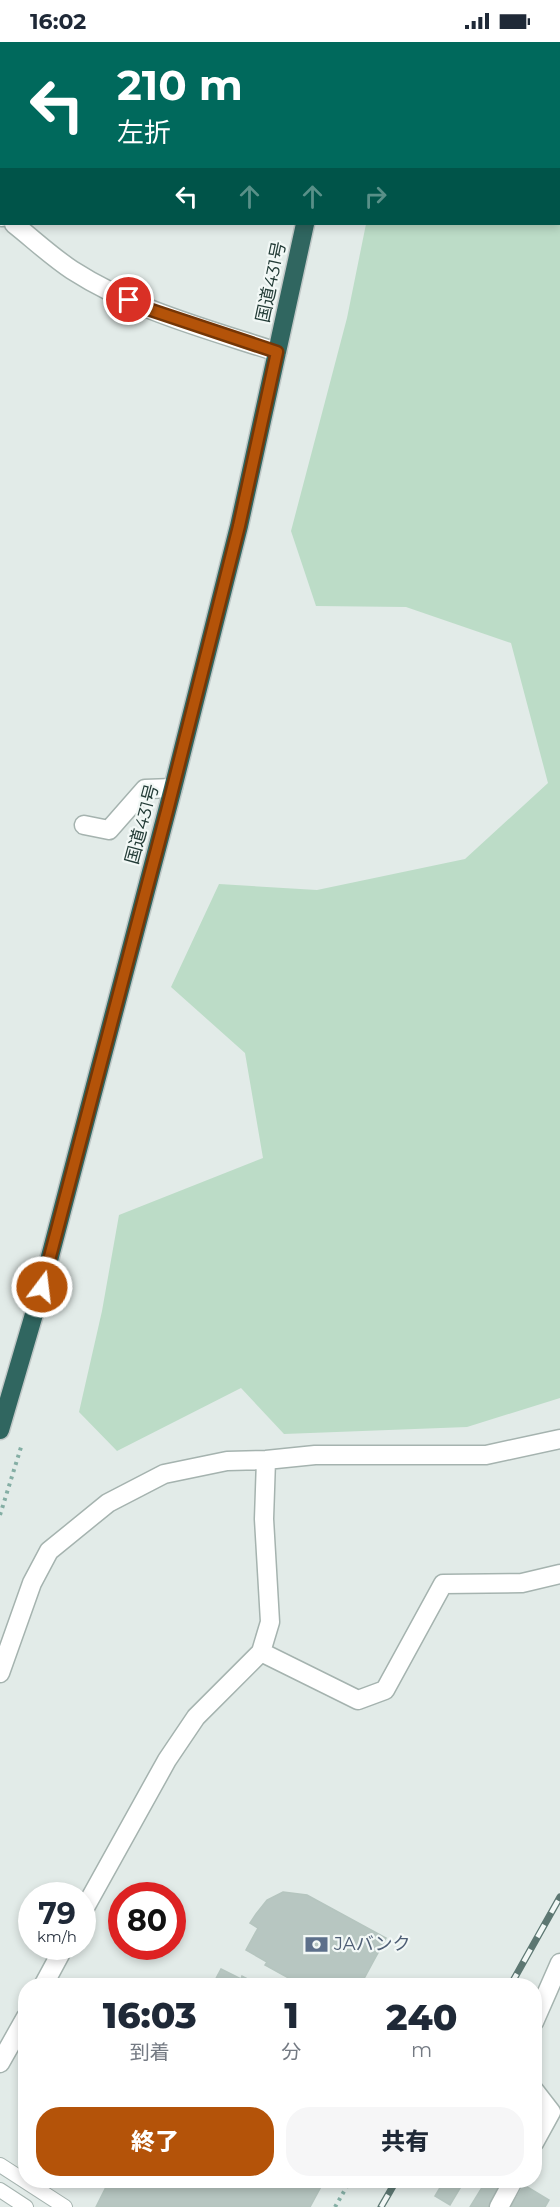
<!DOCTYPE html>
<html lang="ja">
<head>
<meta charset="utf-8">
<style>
	body { margin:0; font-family:Montserrat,"Noto Sans JP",sans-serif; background:#f6f6f7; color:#1f2937; height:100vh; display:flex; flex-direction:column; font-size:22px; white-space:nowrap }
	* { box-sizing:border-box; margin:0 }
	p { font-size:20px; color:#747a83 }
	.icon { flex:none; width:33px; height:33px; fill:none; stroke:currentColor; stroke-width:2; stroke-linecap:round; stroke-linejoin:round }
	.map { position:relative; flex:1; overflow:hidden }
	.drawer { position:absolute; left:18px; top:1936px; width:524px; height:210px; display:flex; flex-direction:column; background:#fff; border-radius:24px; box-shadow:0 3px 9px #0003 }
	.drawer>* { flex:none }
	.guide { position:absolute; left:0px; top:0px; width:561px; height:183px; box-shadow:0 3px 9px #0003; background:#00695c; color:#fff; overflow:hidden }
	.speed { position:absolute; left:18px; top:1840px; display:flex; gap:12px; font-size:30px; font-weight:700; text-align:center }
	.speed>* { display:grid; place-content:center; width:78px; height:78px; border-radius:50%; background:#fff; box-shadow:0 3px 9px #0003; line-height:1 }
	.speed small { font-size:15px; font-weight:400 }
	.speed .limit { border:9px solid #d22; background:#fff; color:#111 }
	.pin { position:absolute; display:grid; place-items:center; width:51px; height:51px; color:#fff; margin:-26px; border:3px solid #fff; border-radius:50%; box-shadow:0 2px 6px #0007 }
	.me { position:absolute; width:66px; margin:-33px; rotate:15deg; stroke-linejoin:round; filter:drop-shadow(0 0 4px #0008) }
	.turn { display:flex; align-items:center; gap:21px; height:126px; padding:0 18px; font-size:27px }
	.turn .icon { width:78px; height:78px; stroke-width:2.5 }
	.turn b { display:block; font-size:42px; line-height:51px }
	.lanes { display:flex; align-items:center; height:57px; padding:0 18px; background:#0003; justify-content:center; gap:30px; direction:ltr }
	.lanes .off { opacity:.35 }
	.eta { display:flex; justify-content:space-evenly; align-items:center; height:102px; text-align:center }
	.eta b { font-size:36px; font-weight:800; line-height:42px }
	.action { display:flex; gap:12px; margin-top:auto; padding:12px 18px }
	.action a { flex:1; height:69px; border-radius:24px; background:#b45309; color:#fff; font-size:24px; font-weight:800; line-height:69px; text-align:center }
	.action a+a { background:#f6f6f7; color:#1f2937 }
	.status { display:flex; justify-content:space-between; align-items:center; height:42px; padding:0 30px; background:#fff; direction:ltr }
	.status svg { height:16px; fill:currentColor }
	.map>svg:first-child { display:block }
	.green { fill:#bcdcc7 }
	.building { fill:#b7c6c1; stroke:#b5c5bf; stroke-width:1.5 }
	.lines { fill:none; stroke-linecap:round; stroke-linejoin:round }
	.lane-casing { stroke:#a5b3af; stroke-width:16 }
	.street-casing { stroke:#a5b3af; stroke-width:21 }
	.highway-casing { stroke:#c1c8c7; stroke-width:21 }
	.path { stroke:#84aea4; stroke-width:4; stroke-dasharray:3 4.5; stroke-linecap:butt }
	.lane { stroke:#fff; stroke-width:14 }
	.street { stroke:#fff; stroke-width:18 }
	.highway { stroke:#306660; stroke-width:18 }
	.rail-casing { stroke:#5d7772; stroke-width:7 }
	.rail { stroke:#f2f8f6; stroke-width:4.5; stroke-dasharray:14; stroke-linecap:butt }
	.route-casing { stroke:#753606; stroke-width:15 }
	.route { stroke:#b45309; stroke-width:10 }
	.labels { text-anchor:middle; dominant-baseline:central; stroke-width:4.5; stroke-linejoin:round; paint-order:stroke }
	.street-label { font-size:18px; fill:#233c37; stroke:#f2f8f6 }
	.service-label { font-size:18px; fill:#4e5e75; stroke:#f2f8f6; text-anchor:start }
</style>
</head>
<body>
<div class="status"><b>16:02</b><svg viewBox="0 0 49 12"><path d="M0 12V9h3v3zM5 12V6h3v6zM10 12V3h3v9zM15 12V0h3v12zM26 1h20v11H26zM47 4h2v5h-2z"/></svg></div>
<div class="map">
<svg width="560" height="2165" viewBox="0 0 560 2165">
	<rect width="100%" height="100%" fill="#e2ebe8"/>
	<path class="green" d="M404 0H560V1356L467 1385 284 1392 241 1346 117 1409 79 1370 102 1269 119 1173 263 1116 245 1011 171 945 219 842 317 848 465 817 548 741 511 601 406 565 316 564 291 489 347 276 366 182H560V2Z"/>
	<path class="building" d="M283 1850 307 1853 386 1896 360 1944H303L265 1923 267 1920 246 1908 258 1886 250 1881 256 1872 267 1858Z
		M221 1927 241 1937 242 1934 261 1944H212Z
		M109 2139H324L310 2165H96Z
		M444 2139 463 2141 450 2163 435 2154Z
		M486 2139H511L496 2165H470Z
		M524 2143 549 2158 545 2165H511Z"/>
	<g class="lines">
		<defs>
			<path id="lane" d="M0 2123 65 2165
				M0 2148 26 2165"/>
			<path id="street" d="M0 174 2 175
				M14 182C33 197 51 214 72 228 134 268 207 287 277 310
				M84 783 109 788 145 747 173 746
				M261 1610 358 1658 385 1648 443 1542 522 1541 560 1532
				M0 1631 32 1541 49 1509 108 1461 164 1432 227 1419 266 1418 315 1413H486L560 1397
				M82 1871 167 1718 196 1675 261 1610 270 1580 264 1477 266 1418
				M43 1944 64 1905
				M534 1980 560 1921
				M0 2021 26 1975
				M534 2048 551 2070 534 2101
				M499 2165 513 2139"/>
			<path id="highway" d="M345 2V0
				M0 1388 42 1245 173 746 239 484 305 182"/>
		</defs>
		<use href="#lane" class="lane-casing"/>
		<use href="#street" class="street-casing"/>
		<use href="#highway" class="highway-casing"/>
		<path class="path" d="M0 1473 22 1402
			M459 1944 462 1939
			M335 2165 350 2139"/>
		<use href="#lane" class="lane"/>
		<use href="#street" class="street"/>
		<use href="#highway" class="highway"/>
		<defs>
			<path id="rail" d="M510 1944 560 1855
				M381 2165 396 2139"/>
		</defs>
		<use href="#rail" class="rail-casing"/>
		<use href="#rail" class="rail"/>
	</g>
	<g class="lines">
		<defs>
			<path id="route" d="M42 1245 167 769 239 484 277 310 148 267 129 258"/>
		</defs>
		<use href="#route" class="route-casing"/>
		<use href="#route" class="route"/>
	</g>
	<defs>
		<symbol id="bank-bare" viewBox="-9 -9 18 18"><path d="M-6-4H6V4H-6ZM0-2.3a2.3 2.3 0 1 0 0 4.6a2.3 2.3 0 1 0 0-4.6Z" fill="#5c6f8a" stroke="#f2f8f6" stroke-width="2.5" paint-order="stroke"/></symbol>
	</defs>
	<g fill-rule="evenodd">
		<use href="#bank-bare" x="300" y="1886" width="33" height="33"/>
	</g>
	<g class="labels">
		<g class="street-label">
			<text transform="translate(271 240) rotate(-78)">国道431号</text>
			<text transform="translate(142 782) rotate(-75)">国道431号</text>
		</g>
		<g class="service-label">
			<text x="334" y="1902">JAバンク</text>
		</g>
	</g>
</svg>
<div class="speed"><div>79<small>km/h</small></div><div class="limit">80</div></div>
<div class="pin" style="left:129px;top:258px;background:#d93025"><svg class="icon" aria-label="arrive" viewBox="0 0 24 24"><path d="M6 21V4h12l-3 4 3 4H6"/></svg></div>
<svg class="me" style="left:42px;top:1245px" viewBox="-20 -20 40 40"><circle r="17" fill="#b45309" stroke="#fff" stroke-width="3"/><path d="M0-11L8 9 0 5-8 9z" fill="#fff"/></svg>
<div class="guide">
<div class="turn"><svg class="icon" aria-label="left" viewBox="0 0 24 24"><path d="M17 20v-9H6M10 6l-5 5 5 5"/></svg><div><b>210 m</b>左折</div></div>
<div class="lanes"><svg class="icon" aria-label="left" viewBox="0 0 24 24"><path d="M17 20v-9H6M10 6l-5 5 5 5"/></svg><svg class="icon off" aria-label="ahead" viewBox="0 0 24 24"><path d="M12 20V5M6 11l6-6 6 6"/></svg><svg class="icon off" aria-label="ahead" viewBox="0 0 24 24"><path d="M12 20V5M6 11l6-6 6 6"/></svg><svg class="icon off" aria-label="right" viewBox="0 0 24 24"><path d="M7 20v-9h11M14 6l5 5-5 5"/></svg></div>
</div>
<section class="drawer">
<div class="eta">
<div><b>16:03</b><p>到着</p></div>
<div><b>1</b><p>分</p></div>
<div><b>240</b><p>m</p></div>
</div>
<div class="action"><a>終了</a><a>共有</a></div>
</section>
</div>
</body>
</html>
